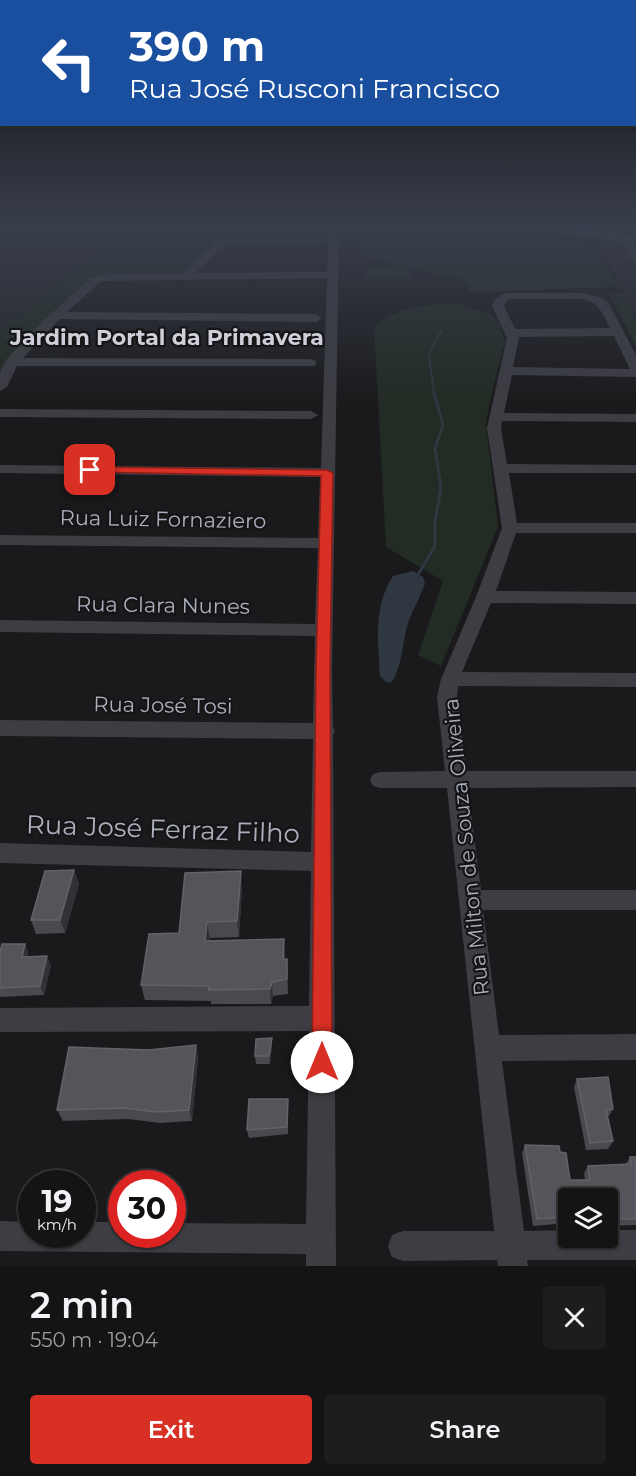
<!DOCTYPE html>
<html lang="en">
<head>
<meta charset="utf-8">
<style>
	body { margin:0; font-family:Montserrat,sans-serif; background:#1d1d1e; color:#f1f3f6; height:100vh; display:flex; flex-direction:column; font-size:22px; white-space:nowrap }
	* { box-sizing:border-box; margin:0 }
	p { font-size:20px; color:#9d9ea0 }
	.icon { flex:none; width:33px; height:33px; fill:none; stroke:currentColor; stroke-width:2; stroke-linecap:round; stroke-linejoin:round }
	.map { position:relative; height:1266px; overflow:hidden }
	.details { display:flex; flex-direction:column; background:#141415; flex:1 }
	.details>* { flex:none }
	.hud { position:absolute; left:0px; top:0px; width:636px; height:126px; box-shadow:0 2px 4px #0004,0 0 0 2px #333334; background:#1a4fa0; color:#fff; overflow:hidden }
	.fabs { position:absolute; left:558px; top:1188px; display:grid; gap:12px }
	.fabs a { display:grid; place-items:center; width:60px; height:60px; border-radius:6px; background:#141415; box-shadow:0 2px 4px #0004,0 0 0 2px #333334; font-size:30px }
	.speed { position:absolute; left:18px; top:1170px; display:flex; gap:12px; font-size:30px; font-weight:700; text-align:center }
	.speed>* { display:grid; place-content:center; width:78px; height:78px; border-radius:50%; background:#141415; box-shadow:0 2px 4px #0004,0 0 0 2px #333334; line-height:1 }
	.speed small { font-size:15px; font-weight:400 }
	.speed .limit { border:9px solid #d22; background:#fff; color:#111 }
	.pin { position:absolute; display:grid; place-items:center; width:51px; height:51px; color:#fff; margin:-26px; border-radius:12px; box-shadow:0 3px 9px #0006 }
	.me { position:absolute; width:66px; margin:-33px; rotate:0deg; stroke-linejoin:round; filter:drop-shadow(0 0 4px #0008) }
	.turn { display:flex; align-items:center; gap:21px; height:126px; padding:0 30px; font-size:27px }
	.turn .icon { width:78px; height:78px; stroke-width:2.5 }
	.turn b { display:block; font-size:42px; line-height:51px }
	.round { display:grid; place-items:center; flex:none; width:63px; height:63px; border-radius:6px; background:#1d1d1e }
	.overview { display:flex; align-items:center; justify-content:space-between; height:102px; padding:0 30px }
	h1 { font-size:36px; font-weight:600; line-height:45px }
	.button { display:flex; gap:12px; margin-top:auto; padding:12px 30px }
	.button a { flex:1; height:69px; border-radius:6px; background:#d93025; color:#fff; font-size:24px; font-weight:600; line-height:69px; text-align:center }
	.button a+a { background:#1d1d1e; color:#f1f3f6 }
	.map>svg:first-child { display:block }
	.built { fill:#262629 }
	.green { fill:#222b24 }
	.water { fill:#2f3741 }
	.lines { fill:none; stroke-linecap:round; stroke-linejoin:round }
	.stream-far1 { stroke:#2f3741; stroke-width:2 }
	.stream { stroke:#2f3741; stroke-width:3 }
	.minor { fill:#3d3d43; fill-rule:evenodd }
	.major { fill:#575860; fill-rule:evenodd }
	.wall { fill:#484a4e }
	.shaded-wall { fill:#313235 }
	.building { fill:#53555a; stroke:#616369; stroke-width:1.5 }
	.route { fill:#d93025; stroke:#8d1f18; stroke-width:1.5 }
	.labels { text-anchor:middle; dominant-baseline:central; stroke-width:4.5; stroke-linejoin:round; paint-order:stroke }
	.street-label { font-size:21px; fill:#acafbc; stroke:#151517 }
	.far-district-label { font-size:22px; font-weight:bold; fill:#cecfd8; stroke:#151517 }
	.near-street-label { font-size:26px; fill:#acafbc; stroke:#151517 }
</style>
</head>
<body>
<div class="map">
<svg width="636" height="1266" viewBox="0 0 636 1266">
	<rect width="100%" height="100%" fill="#1a1a1c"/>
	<path class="built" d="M0 228H125L0 331Z
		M596 236 636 242V315Z"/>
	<path class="green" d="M125 228H232L222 240 183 273 101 276 8 360 0 371V331Z
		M360 228C422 228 538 218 591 248 600 253 614 278 621 287L470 292 464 278H450L409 268 411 278 366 279 364 268 405 267 361 255Z
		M609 293H624L636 317V347Z
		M453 303 492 314 501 327 505 342 496 375 486 422 498 527 441 666 418 655 443 581 386 547 374 327C397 307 424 305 453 303Z"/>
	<path class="water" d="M413 571 423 577 425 584C420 597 413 609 408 623 402 642 403 664 392 682L387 683 380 676C378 641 373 607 393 576Z"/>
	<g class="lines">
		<path class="stream-far1" d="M434 394 429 354 442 330"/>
		<path class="stream" d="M416 578 435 546V522L441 488 435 448 443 425 434 393"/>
		<path class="minor" d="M329 228H339L332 670 333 727 335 731 333 735 336 1266H306V1254L0 1251V1221L32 1222V1234H82V1222H122V1234H172V1223L306 1224 309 1031 0 1032V1008L309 1006 311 871 0 863V843L311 852 313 739 0 736V720L313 723 315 636 0 632V620L315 624 318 548 0 545V535L318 538 320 477 0 473V465L321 468 327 278 101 281 67 312 316 314 322 318 316 322 60 319 23 358 310 359 315 360 316 363 315 366H17L7 387 0 391V372L7 359 36 328 90 278 100 275 183 274 214 242 225 239 318 238 323 241 318 244H229L222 246 196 273 327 272Z
			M624 235 628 236 636 250V263L631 260 619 238Z
			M505 293H584L600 297 608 302 636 355V377L512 375 504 413 636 414V422L502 421 501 428 507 464 636 465V473H509L517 523H636V533H516L496 591 636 592V604L491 603 462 672 636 673V687L458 686 457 697 466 771H636V787L468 788 481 890H636V910H483L499 1035 636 1034V1060L502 1061 524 1231 568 1230V1238H608V1230H636V1260H527L528 1266H498L497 1260 403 1261 392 1257 388 1246 392 1235 403 1231H494L447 788H380L373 786 370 780 373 774 380 772 445 771 437 697 441 679 476 597 502 528 487 428 507 338 492 306 495 299ZM508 299H584C600 304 603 314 610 328L515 329 504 306ZM614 336 630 369 513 367 519 337Z
			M0 409 311 411 318 415 311 419 0 417Z"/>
		<path class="major" d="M543 228H579L636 235V243L549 232Z"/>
	</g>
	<path class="wall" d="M74 870 79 884 65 933 36 934 31 920Z
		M242 887 239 937 210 938 209 941 284 939 285 960 288 974V994L273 996 271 1004H211V1001L145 1000 141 985 179 933Z
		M25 944 28 953V957L51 965 44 995 0 997V952Z
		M272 1038V1046L270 1064H256L255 1056Z
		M196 1045 198 1058 192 1121 160 1123 128 1119 63 1121 57 1110 148 1050Z
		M577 1079 613 1109 609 1116 607 1117 613 1141 608 1149 586 1150 574 1087Z
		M288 1099V1134L249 1138 247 1130Z
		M525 1145 570 1180H585L584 1173 588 1166 626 1164 630 1157H636V1225L608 1226V1198H568V1223L533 1226 522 1153Z"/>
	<path class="shaded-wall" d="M74 870 79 884 65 933 60 920Z
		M241 871 242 887 239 937 237 921Z
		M207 922 210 938 208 956 205 941Z
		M25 944 28 953 26 966 22 957Z
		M47 956 51 965 44 995 40 986Z
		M287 959 288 974V994L287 979Z
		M272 982 273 996 271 1004 270 989Z
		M272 1038V1046L270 1064 269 1056Z
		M196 1045 198 1058 192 1121 189 1110Z"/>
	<path class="building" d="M74 870 60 920H31L45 871Z
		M241 871 237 921 207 922 205 941 284 939 283 960 287 959V979L272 982 270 989 209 990V986L141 985 149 934 179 933 185 873Z
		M2 944H25L22 957 47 956 40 986 0 988V952Z
		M272 1038 269 1056H255L256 1039Z
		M196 1045 189 1110 157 1112 124 1108 57 1110 69 1047 148 1050Z
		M608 1077 613 1109 606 1110 613 1141 590 1143 577 1079Z
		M249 1099H288L287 1127 247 1130Z
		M525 1145 559 1146 560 1152 566 1153 570 1180H590L588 1166 631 1164 630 1157H636V1219H608V1198H568V1217L537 1219Z"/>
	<linearGradient id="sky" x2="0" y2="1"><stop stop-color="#0e0e0f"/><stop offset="0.56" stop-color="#383e4b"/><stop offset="1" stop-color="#383e4b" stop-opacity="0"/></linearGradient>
	<rect width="636" height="405" fill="url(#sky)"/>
	<path class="route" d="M90 467 327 470 333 473 330 670 332 1062 329 1069 322 1072 315 1069 312 1062 316 670 321 476 86 472 84 470Z"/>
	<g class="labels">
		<g class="street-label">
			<text transform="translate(163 519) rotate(1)">Rua Luiz Fornaziero</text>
			<text transform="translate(163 605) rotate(1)">Rua Clara Nunes</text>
			<text transform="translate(163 705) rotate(1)">Rua José Tosi</text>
			<text transform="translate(466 847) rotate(-96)">Rua Milton de Souza Oliveira</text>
		</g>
		<g class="far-district-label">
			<text x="167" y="337">Jardim Portal da Primavera</text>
		</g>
		<g class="near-street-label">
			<text transform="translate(163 829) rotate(2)">Rua José Ferraz Filho</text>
		</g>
	</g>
</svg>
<div class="fabs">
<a><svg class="icon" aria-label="layers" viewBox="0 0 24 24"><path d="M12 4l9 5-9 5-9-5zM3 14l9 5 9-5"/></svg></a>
</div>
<div class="speed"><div>19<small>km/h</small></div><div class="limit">30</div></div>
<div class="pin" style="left:90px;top:470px;background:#d93025"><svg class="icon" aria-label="arrive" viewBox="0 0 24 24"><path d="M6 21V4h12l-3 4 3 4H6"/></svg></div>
<svg class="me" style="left:322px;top:1062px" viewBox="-20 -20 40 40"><circle r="19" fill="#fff"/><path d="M0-13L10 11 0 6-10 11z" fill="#d93025"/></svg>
<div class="hud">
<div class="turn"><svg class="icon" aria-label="left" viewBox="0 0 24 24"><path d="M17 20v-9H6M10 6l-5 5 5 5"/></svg><div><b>390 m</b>Rua José Rusconi Francisco</div></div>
</div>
</div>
<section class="details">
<div class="overview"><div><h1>2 min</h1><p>550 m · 19:04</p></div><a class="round"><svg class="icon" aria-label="close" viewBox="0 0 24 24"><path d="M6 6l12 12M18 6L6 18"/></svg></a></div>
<div class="button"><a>Exit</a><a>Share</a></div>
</section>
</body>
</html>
